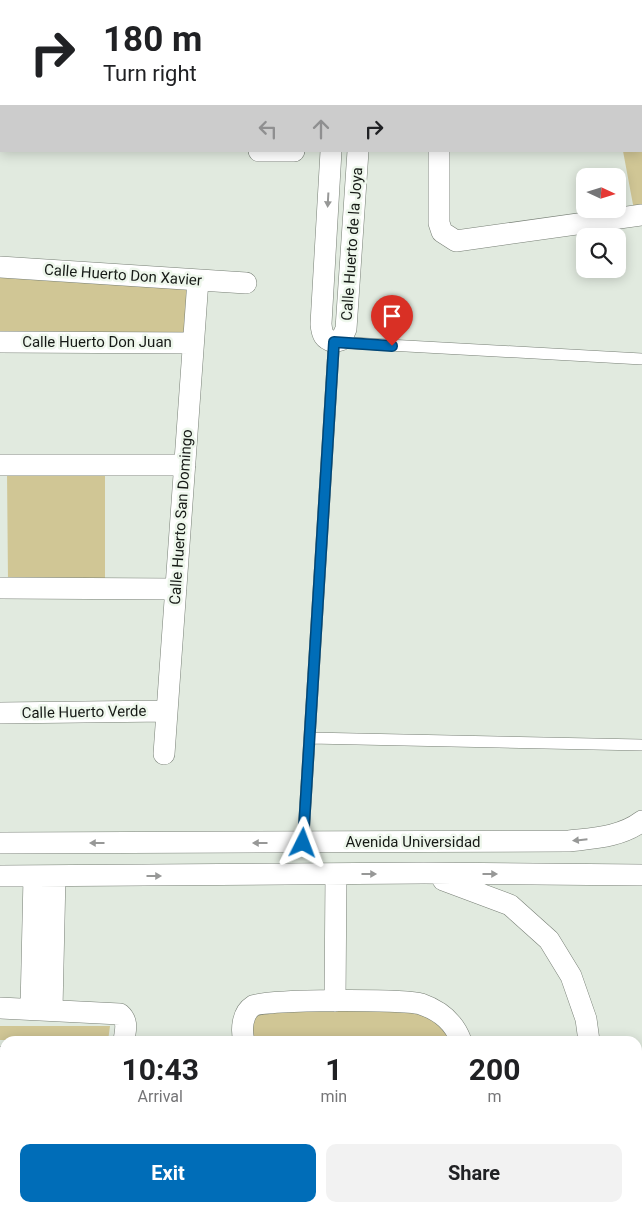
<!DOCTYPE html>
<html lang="en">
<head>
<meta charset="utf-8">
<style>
	body { margin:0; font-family:Roboto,sans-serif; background:#f2f2f2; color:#202124; height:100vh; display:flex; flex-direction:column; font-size:19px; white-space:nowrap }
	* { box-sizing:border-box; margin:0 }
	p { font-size:16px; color:#757577 }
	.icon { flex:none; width:28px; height:28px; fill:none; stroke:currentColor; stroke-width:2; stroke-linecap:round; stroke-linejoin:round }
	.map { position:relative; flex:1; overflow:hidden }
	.panel { position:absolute; left:0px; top:1036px; width:642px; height:176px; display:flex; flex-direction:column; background:#fff; border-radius:15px 15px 0 0; box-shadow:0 2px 12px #0003 }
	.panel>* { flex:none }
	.banner { position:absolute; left:0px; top:0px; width:642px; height:152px; box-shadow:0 2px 12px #0003; background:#fff; color:#202124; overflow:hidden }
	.needle { width:32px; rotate:94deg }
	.tools { position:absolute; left:576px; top:168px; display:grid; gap:10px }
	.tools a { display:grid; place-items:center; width:50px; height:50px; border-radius:10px; background:#fff; box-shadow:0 2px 12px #0003; font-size:25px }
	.pin { position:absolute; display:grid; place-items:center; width:42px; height:42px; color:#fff; margin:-51px -21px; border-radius:50% 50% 50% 0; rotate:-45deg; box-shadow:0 0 5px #0007 }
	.pin .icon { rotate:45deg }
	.me { position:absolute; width:55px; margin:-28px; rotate:3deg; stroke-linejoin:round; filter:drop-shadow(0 0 4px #0008) }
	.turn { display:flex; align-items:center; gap:18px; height:105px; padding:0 20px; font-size:22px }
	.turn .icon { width:65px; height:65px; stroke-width:2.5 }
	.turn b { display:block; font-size:35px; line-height:42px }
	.lanes { display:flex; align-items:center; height:48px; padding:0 20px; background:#0003; justify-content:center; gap:25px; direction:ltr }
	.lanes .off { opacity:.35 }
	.eta { display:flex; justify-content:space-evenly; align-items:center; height:85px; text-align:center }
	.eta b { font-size:30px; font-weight:700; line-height:35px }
	.primary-button { display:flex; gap:10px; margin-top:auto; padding:10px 20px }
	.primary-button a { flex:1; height:58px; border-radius:10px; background:#006db8; color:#fff; font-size:20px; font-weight:700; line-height:58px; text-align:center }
	.primary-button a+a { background:#f2f2f2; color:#202124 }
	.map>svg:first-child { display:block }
	.green { fill:#d0c695 }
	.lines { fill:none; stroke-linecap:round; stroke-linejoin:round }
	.lane-casing { stroke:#777f75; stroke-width:12 }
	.street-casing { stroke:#777f75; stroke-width:22 }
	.lane { stroke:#fff; stroke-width:11 }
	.street { stroke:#fff; stroke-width:21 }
	.oneway { fill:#979897 }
	.route-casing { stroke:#004778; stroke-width:12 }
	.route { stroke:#006db8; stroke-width:9 }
	.labels { text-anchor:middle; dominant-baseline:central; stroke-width:5; stroke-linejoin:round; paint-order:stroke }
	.street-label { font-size:15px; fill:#171b17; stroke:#eef7ec }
</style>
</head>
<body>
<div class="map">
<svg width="642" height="1212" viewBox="0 0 642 1212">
	<rect width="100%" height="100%" fill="#e1eadf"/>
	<path class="green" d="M642 95V210H634L623 151H641Z
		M0 275 187 289 184 339 0 336Z
		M105 470V581H8L7 472Z
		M418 1007 458 1041H249L255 1011Z
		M0 1026H110L108 1041 0 1040Z"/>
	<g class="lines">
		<defs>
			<path id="lane" d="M310 738 642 745
				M303 843 334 342 642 359"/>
			<path id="street" d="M90 1V0
				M214 1V0
				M339 1V0
				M367 1V0
				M492 1V0
				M641 87H642
				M0 137H1
				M259 151H294
				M331 151 321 324C322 335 324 339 334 342L341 340 346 329 358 151
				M439 151V223L442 232 456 241 642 215
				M0 267 246 283
				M0 342 193 343
				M0 465H185
				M0 588 176 589
				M0 713 167 711
				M164 754 198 280
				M0 843 569 841C594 838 621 837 642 821
				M0 876 424 873 642 875
				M443 880 510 905 549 940 571 976 586 1019 589 1041
				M335 1001 336 874
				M0 1008 120 1014C129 1022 125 1031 124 1041
				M31 1008 34 877
				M52 1009 55 876
				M244 1041C241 1030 242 1013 253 1006 264 999 405 999 421 1004 441 1011 454 1022 461 1041
				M0 1057H5
				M0 1189 5 1190
				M111 1208 112 1212
				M394 1212 396 1208
				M541 1212 543 1208"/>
		</defs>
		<use href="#lane" class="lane-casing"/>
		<use href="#street" class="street-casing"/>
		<use href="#lane" class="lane"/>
		<use href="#street" class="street"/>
	</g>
	<defs><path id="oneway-solid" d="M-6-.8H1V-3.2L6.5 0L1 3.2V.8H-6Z" transform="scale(1.25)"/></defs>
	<g class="oneway">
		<use href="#oneway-solid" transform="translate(328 200) rotate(93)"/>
		<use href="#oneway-solid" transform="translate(580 840) rotate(174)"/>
		<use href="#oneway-solid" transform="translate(97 843) rotate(-180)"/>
		<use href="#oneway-solid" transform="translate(260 843) rotate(-180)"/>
		<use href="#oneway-solid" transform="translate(369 874)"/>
		<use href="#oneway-solid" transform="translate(490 874)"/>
		<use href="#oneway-solid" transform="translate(154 876)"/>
	</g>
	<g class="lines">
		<defs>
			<path id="route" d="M303 843 334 342 392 346"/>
		</defs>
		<use href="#route" class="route-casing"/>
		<use href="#route" class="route"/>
	</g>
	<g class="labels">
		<g class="street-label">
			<text transform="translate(352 244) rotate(-86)">Calle Huerto de la Joya</text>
			<text transform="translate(123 275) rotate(4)">Calle Huerto Don Xavier</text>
			<text x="97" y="342">Calle Huerto Don Juan</text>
			<text transform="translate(181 517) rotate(-86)">Calle Huerto San Domingo</text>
			<text transform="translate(84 712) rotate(-1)">Calle Huerto Verde</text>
			<text x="413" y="842">Avenida Universidad</text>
		</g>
	</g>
</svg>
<div class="tools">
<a><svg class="needle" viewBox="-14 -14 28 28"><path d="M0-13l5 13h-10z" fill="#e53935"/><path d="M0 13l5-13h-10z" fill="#757577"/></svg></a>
<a><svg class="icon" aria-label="search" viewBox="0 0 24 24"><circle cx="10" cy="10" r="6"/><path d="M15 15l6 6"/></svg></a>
</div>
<div class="pin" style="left:392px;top:346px;background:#d93025"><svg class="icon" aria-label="arrive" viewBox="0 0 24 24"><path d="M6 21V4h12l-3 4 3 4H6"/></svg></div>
<svg class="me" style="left:303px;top:843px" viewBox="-20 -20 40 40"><path d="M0-17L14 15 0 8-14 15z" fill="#006db8" stroke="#fff" stroke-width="4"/></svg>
<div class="banner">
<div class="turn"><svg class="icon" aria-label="right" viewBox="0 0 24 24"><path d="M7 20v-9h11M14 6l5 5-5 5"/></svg><div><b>180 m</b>Turn right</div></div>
<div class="lanes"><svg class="icon off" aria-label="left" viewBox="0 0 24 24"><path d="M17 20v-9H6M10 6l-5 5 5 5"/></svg><svg class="icon off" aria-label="ahead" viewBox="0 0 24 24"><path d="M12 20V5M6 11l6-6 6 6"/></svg><svg class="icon" aria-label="right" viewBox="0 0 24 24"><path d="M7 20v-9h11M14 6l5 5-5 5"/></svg></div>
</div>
<section class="panel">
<div class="eta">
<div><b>10:43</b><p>Arrival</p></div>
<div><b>1</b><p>min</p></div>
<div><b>200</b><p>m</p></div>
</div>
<div class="primary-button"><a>Exit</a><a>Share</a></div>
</section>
</div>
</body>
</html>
